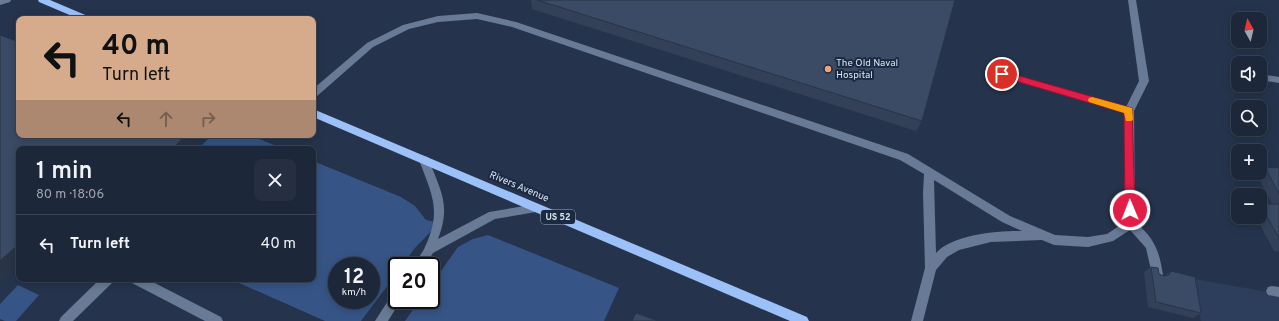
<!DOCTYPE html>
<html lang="en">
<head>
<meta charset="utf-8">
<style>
	body { margin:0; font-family:Overpass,sans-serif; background:#252f41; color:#f1f3f6; height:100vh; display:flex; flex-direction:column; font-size:15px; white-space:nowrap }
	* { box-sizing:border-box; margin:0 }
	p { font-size:13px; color:#a0a5ae }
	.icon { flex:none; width:22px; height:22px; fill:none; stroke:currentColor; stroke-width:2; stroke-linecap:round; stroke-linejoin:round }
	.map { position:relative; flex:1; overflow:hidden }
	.drawer { position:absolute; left:16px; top:146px; width:300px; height:136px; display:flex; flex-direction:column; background:#1c2739; border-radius:8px; box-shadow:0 2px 10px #0003,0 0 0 1px #3a4453 }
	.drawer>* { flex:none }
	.guide { position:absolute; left:16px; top:16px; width:300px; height:122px; border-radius:8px; box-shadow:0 2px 10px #0003,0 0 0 1px #3a4453; background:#d6ab8b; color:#111; overflow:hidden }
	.needle { width:26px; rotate:352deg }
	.tools { position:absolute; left:1231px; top:12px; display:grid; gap:8px }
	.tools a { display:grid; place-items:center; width:36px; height:36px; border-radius:8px; background:#1c2739; box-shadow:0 2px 10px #0003,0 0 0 1px #3a4453; font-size:20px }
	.speed { position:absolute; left:328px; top:257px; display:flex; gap:8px; font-size:20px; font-weight:700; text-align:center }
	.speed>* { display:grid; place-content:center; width:52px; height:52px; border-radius:50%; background:#1c2739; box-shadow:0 2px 10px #0003,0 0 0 1px #3a4453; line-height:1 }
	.speed small { font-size:10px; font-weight:400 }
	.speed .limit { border:2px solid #111; border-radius:6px; background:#fff; color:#111 }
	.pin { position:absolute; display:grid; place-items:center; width:34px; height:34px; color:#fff; margin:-17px; border:2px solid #fff; border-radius:50%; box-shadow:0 1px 4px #0007 }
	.me { position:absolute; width:44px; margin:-22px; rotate:359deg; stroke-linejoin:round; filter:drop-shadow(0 0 3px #0008) }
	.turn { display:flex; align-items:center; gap:14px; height:84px; padding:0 20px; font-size:18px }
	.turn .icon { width:52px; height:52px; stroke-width:2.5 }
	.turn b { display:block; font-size:28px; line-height:34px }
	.lanes { display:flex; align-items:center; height:38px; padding:0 20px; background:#0003; justify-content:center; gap:20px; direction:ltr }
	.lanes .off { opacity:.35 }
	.round { display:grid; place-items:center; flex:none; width:42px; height:42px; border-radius:8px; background:#252f41 }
	.headline { display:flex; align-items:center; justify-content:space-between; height:68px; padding:0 20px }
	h1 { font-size:24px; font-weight:600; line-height:30px }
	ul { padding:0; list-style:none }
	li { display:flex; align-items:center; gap:12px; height:60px; padding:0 20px; border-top:1px solid #3a4453 }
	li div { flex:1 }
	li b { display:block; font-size:15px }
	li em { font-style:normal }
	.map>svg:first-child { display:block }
	.built { fill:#2c3e5c }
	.green { fill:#365586; fill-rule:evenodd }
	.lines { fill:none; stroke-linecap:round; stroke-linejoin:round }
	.minor { fill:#697a96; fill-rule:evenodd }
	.major { fill:#9cc0f8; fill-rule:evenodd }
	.wall { fill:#334057 }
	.shaded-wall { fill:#293447 }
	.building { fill:#3b4b65; stroke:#293447 }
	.route { fill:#e11d48; stroke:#92132f }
	.slow { fill:#f59e0b }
	.poi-dot { fill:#f0a278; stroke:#1b2a41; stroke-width:1.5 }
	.labels { text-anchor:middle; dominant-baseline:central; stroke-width:4; stroke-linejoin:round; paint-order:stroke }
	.shield { fill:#1b2a41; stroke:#a0acbe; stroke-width:1 }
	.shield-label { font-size:9px; font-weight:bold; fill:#d9e3f3 }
	.poi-label { font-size:10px; fill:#d9e3f3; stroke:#1b2a41; text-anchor:start }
	.street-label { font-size:10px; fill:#d9e3f3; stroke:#1b2a41 }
</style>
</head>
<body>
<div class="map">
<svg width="1279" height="321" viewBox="0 0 1279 321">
	<rect width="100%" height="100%" fill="#25344c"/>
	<path class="built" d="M1194 279 1279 294V321H1201Z"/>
	<path class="green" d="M212 135H250L284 149H198Z
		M313 161 401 197 415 206 426 220 439 223 414 249 402 266H397V273L361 321H325L230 279H313ZM337 266H371V300H337Z
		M488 235 619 288 604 321H405L420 300H431V285L458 247 473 239Z
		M18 285 39 295 16 321H5L0 319V304Z"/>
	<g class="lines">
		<path class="minor" d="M0 0H11L10 2 0 5Z
			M1128 0H1136L1149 81 1134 111 1135 222C1155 239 1159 250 1163 275L1161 279 1157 280 1153 279 1146 248 1130 230 1113 241 1088 247 1054 245 1042 240 991 242 959 250 947 257 936 270 923 321H911L925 268 923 193 924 174 900 160 512 27 477 19 438 22 409 29 373 47 316 97 313 98V89L367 43 403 25 438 16 477 13 516 22 908 154 1010 216 1055 235 1088 237 1107 234 1125 222 1124 113 1002 77 997 74 1002 71 1126 107 1139 81ZM934 180 1002 222 1022 231C997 231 954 234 936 253Z
			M1260 74 1279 77V83L1260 80Z
			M424 156 428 157 429 160C441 192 451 205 438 239L489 212 536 204 540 205 541 208 540 211 536 212 495 219 433 253 425 266H413C417 259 422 254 425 247 442 210 432 195 419 160L420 157Z
			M100 279H114L112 283 73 321H59L61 317Z
			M130 279H147L221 317 223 321H205L132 283Z
			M1272 286 1279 287V297L1268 295 1266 291 1268 287Z
			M397 292V300H401L388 321H375L393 293Z"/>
		<path class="major" d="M38 0H50L90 17 91 19H79L39 2Z
			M313 109 807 317 809 321H790L313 117Z"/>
	</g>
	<path class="wall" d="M531 0H955L922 121 916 131 532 9Z
		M1265 167 1279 168V252L1274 251 1256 217H1260V204H1272L1256 173H1260V171Z
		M1151 267 1159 274 1164 276 1171 271 1201 313 1193 318 1148 307 1144 272Z"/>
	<path class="shaded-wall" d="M186 135H205L191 149H172Z
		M19 244V265L0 283V261Z"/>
	<path class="building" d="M537 0H955L922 121Z
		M0 35 19 42V135H186L172 149H19V244L0 261Z
		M1265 167 1279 168V194Z
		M1260 204H1279V238Z
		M1151 267 1158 268 1159 274 1164 276 1169 275 1171 271 1195 277 1201 313 1156 302Z
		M636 313 658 321H632Z"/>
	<path class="route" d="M1002 71 1132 108 1135 210 1134 212 1130 214 1127 212 1125 210 1124 113 999 76 998 74 999 72Z"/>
	<path class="slow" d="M1092 97 1132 108 1133 119 1132 121H1126L1124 113 1089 102 1088 100 1089 98Z"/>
	<circle class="poi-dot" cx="828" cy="69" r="4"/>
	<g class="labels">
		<rect class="shield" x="541" y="210" width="34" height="14" rx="3"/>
		<g class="shield-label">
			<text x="558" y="217">US 52</text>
		</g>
		<g class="poi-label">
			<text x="836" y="63">The Old Naval<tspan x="836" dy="12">Hospital</tspan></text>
		</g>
		<g class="street-label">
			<text transform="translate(519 187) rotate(23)">Rivers Avenue</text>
		</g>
	</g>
</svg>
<div class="tools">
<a><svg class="needle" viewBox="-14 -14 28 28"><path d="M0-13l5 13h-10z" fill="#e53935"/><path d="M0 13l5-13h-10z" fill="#a0a5ae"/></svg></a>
<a><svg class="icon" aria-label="sound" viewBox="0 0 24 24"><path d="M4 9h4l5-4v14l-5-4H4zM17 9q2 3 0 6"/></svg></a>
<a><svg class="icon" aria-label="search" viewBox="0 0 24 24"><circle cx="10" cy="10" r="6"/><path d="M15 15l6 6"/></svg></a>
<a>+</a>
<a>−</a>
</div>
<div class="speed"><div>12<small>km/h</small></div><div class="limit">20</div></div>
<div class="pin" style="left:1002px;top:74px;background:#d93025"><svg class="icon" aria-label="arrive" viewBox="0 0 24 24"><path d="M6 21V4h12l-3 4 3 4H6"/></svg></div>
<svg class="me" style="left:1130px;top:210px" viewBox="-20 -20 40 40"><circle r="17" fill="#e11d48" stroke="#fff" stroke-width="3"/><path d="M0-11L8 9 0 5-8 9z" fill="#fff"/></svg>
<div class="guide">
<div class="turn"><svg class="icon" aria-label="left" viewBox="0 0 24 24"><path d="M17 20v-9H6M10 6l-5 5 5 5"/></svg><div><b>40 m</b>Turn left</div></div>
<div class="lanes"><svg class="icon" aria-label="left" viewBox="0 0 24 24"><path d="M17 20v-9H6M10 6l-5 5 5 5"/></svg><svg class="icon off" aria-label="ahead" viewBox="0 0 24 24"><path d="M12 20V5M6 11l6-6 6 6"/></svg><svg class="icon off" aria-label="right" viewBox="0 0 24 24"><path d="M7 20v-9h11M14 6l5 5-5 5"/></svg></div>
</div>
<section class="drawer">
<div class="headline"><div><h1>1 min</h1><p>80 m · 18:06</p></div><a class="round"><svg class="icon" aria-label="close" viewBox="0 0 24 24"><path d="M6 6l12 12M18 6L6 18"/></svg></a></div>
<ul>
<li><svg class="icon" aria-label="left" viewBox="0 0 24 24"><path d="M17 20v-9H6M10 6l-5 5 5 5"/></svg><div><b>Turn left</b></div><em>40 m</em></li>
</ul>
</section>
</div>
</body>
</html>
